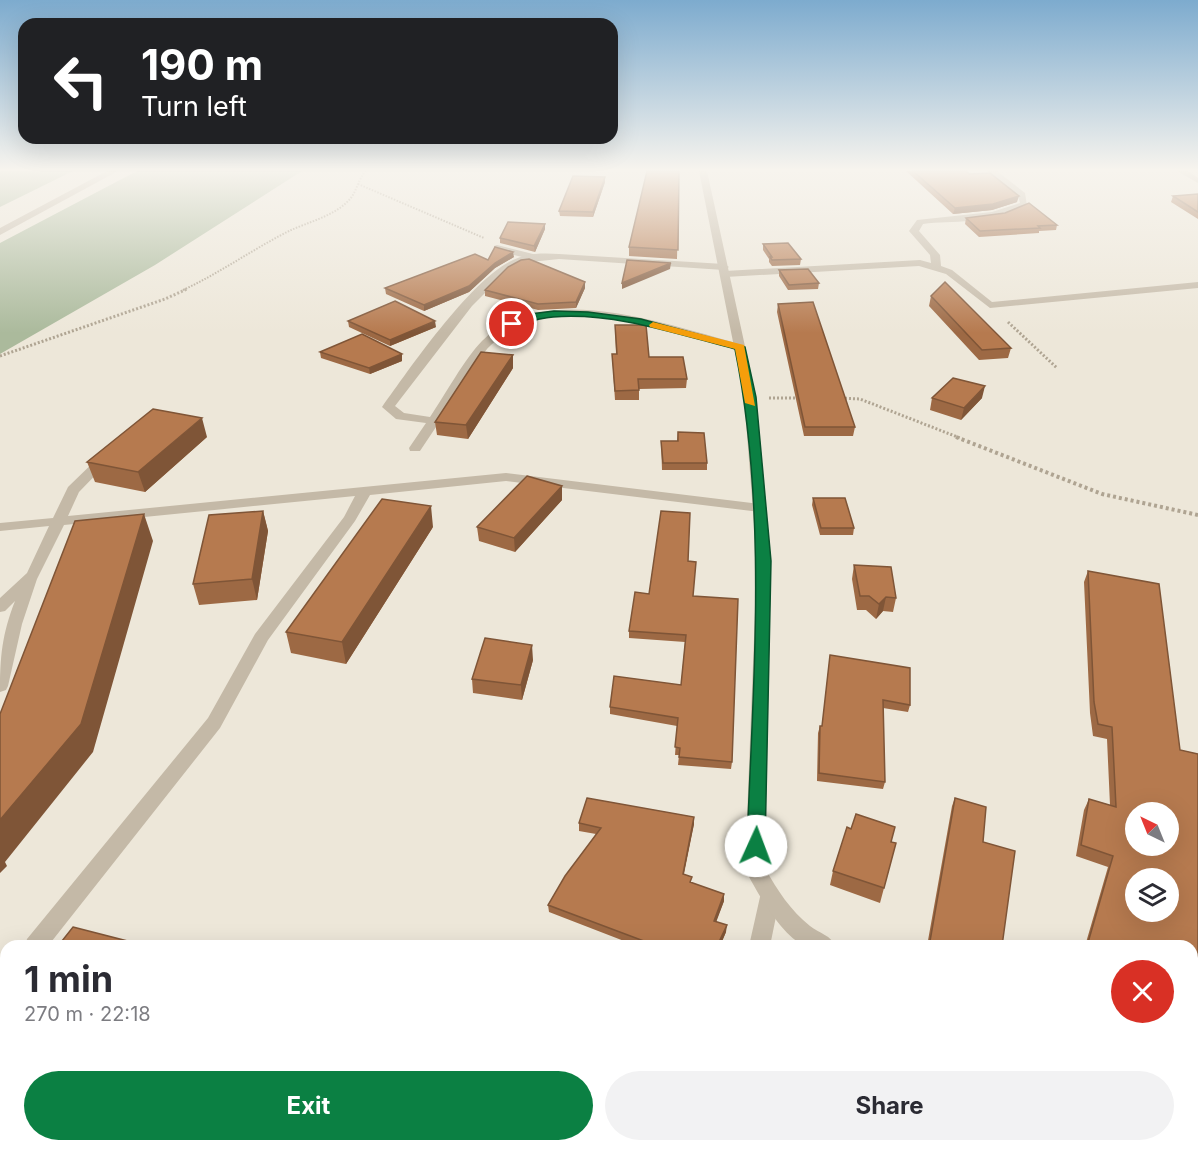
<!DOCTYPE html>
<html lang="en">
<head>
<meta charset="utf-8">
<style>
	body { margin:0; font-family:Inter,sans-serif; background:#f2f2f3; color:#2b2b33; height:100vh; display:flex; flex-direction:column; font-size:22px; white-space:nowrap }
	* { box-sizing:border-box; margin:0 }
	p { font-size:20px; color:#7c7c81 }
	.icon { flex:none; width:33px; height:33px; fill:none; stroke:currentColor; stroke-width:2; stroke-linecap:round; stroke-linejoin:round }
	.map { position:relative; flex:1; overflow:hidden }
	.panel { position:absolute; left:0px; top:940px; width:1198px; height:212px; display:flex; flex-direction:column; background:#fff; border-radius:18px 18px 0 0; box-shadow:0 6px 24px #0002 }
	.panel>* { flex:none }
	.top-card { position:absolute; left:18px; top:18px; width:600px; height:126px; border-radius:18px; box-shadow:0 6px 24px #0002; background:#202124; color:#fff; overflow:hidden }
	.needle { width:39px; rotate:317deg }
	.controls { position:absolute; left:1125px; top:802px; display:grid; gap:12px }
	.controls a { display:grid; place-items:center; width:54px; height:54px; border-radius:50%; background:#fff; box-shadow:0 6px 24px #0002; font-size:30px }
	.pin { position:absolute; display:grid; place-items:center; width:51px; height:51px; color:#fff; margin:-26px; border:3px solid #fff; border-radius:50%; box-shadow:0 2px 6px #0007 }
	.me { position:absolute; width:66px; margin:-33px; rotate:2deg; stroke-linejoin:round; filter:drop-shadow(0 0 4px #0008) }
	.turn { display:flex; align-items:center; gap:21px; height:126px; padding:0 24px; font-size:27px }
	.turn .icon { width:78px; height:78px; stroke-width:2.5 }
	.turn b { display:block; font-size:42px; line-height:51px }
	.round { display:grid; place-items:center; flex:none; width:63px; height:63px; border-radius:32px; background:#f2f2f3 }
	.head { display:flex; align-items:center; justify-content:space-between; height:102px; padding:0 24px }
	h1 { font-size:36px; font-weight:700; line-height:45px }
	.primary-button { display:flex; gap:12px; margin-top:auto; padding:12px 24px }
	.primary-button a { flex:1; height:69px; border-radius:36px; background:#0b8043; color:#fff; font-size:24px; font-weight:700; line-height:69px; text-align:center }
	.primary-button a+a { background:#f2f2f3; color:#2b2b33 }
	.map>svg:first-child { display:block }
	.green { fill:#abba9c }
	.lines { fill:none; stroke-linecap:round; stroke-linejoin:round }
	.path-far2 { stroke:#afa492; stroke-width:2; stroke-dasharray:1.5 1.5; stroke-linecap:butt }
	.path-far1 { stroke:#afa492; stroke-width:3; stroke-dasharray:2 2; stroke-linecap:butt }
	.path { stroke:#afa492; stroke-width:4; stroke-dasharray:3 3; stroke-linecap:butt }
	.service { fill:#c4b9a7; fill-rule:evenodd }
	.minor { fill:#c4b9a7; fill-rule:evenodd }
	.tertiary { fill:#c4b9a7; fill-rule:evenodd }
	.wall { fill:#9d6944 }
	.shaded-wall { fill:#7f5537 }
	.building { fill:#b67a4f; stroke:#7f5537; stroke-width:1.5; fill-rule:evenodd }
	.route { fill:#0b8043; stroke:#07532c; stroke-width:1.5 }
	.slow { fill:#f59e0b }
</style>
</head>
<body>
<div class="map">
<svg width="1198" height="1151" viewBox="0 0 1198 1151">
	<rect width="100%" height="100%" fill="#ede7d9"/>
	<path class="green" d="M0 171H73L0 207Z
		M137 171H302L155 265 0 354V243Z"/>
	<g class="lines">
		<path class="path-far2" d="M358 184 484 238
			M183 290C220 273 253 249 289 231 308 222 335 216 350 199 357 191 358 179 366 171"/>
		<path class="path-far1" d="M1008 322 1057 368
			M0 356 165 299 187 289
			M769 398H801
			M841 398 860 399 960 438"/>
		<path class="path" d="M956 437 1102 494 1198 515"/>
		<path class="service" d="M497 245 537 255 539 257 534 260 494 250V246Z
			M106 454 112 458 79 492 68 516 506 473 760 504 767 508 760 512 506 481 370 495 355 521 268 640 220 728 48 946H25L27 939 208 718 255 634 344 517 355 496 64 525 37 579 22 624 8 686 6 690 0 692C0 657 2 634 15 601L5 611 0 612V598L27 573 49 526 0 531V523L53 518 68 487 101 455Z
			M6 972V998L0 1000V974Z"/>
		<path class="minor" d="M107 171H118L0 235V228Z
			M987 171H997L1025 193 1027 206C999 225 955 220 923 224L919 231 940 255 941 266 952 270 992 302 1198 282V288L990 308 946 274 919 266 725 277 720 274 725 271 920 260 931 263 930 255 909 231 917 220 992 212 1020 203 1018 196Z
			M1177 171H1188L1198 178V183Z
			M559 254 724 264 729 267 724 270 559 259 521 263 507 271 472 306 395 406 404 413 430 417C445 395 465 358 482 341 545 278 669 326 744 345L746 347 740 350C666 333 555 285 491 345 481 354 475 368 468 379 452 403 436 427 420 451H410L409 448 426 423 396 419 382 407C410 368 471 279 513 260 527 253 544 253 559 254Z
			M770 888 777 891 780 897 770 946H749L760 897 763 891Z
			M735 1146H759L760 1151H736Z"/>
		<path class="tertiary" d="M699 171H707L756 397 771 561 765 868C777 890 791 911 810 926 819 933 832 936 835 946 827 946 815 948 807 946 784 941 755 889 745 869L757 561 744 397Z
			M1192 1099 1198 1101V1125L1192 1123Z"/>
	</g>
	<path class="wall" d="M679 171 677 259 629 256V247Z
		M906 171H966L1017 202 992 210 953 214Z
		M605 182 593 217 560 216 559 211Z
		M1198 194V219L1171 202 1173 196Z
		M966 218 1057 225 1056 230 1039 231V233L979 237 965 224Z
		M545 224V229L535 252 500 243V238Z
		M763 244 801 259 800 265 772 266 769 262V259L763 250Z
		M514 257 495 268 469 292 424 311 386 294 385 288 488 260Z
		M779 270 819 283 818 289 788 290 779 276Z
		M585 288 576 308 538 310 485 296V290Z
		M931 296 1011 348 1008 358 979 360 929 306Z
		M778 304 855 427 853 436H804L777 312Z
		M348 321 436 327 390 346 349 327Z
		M615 325 649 357 687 379 686 388 639 389V400H615L612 354H616Z
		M320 352 402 354V361L370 374 321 358Z
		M513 355V368L468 439 437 435 435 422Z
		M932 398H982L961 420 930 410Z
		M678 432 707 463V470H662L661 441H677Z
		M207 437 145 492 95 482 87 462Z
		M562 486V500L515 552 479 541 477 527Z
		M813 498 854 528 853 535H820L812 505Z
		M263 511 268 531 257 600 199 605 193 584Z
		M433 527 346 664 291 653 286 632Z
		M688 561 693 596 732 762 731 769 678 765 679 755H675L677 726 610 714V707L681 685 685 642 629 638V631L649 594Z
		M854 565 896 598 893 612 883 611 876 619 866 610H857L852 579Z
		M1088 571 1180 750 1198 754V1056L1194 1062H1192V946H1085L1108 867 1076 856 1084 810 1089 799 1110 805 1107 739 1093 736 1090 713 1084 582Z
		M830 655 910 705 908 712 883 708 885 782 883 789 817 781 818 733 820 726H822Z
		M533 660 522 700 473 693 472 679Z
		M955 798 983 842 1002 946H927L952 806Z
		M579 823 694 824 684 874 692 883 724 894V901L716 921 726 932 720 946H637L549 912 548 905 596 834 579 831Z
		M891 842 896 843 880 903 830 885 833 871Z
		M6 1018V1042L0 1041V1026Z
		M354 1146H374L355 1149Z"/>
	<path class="shaded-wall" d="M605 177V182L593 217V212Z
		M1019 196 1017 202 992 210 953 214 955 208Z
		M545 224V229L535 252 534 246Z
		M513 252 514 257 495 268 469 292 424 311V305Z
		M671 263 670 269 622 289V283Z
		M585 282V288L576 308V302Z
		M435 321 436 327 390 346V340Z
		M402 354V361L370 374 369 368Z
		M513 355V368L468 439 466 425Z
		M985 386 982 398 961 420 964 408Z
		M202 418 207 437 145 492 138 472Z
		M562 486V500L515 552 514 538Z
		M431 506 433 527 346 664 342 642Z
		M263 511 268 531 257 600 252 579Z
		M144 514 153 541 93 752 5 862 7 866 0 873V820Z
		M886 597 883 611 876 619 879 604Z
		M532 645 533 660 522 700 521 685Z
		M694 817V824L682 881 683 874Z
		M724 894V901L714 928V921Z
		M727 925 726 932 720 946H717Z"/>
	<path class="building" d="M647 171H679L678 250 629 247Z
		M913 171H966L969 174 990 173 1019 196 993 204 955 208Z
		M573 176 605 177 593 212 559 211Z
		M1198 194V212L1173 196Z
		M1029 203 1057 225 1038 226 1040 228 980 231 966 218 1005 213Z
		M508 222 545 224 534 246 500 238Z
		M788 243 801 259 772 260 770 257H772L763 244Z
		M495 247 513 252 495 263 469 286 424 305 385 288 475 254 488 260Z
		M529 259 585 282 576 302 538 304 485 290 508 267 521 260Z
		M627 260 671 263 622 283Z
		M808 269 819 283 789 285 779 270Z
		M945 282 1011 348 982 350 931 296Z
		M395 301 435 321 390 340 348 321Z
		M813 302 855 427H805L778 304Z
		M615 325H646L649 357H683L687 379H638L639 390 615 391 612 354H617Z
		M362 334 402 354 369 368 320 352Z
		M481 352 513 355 466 425 435 422Z
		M953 378 985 386 964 408 932 398Z
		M153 409 202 418 138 472 87 462Z
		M678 432 704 433 707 463H663L661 441H678Z
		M527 476 562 486 514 538 477 527Z
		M813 498H845L854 528H821Z
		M382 499 431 506 342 642 286 632Z
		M263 511 252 579 193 584 209 515Z
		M661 511 690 513 688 561 696 562 693 596 738 599 732 762 679 757 680 748 675 747 678 718 610 707 614 676 681 685 686 635 629 631 635 592 649 594Z
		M144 514 81 724 0 820V714L75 521Z
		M854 565 891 567 896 598 886 597 879 604 869 596H860Z
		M1088 571 1159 584 1180 750 1198 754V1050L1192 1048V946H1087L1113 856 1081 845 1089 799 1116 807 1112 727 1098 724 1094 702ZM1136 813H1168V846H1136ZM1136 879H1168V912H1136Z
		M485 638 532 645 521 685 472 679Z
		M830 655 910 668V705L883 700 885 782 819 773 820 726H822Z
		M587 798 694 817 683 874 692 877 690 882 724 894 714 921 727 925 717 946H657L548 905 565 876 601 828 579 823Z
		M955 798 986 807 983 842 1015 851 1002 946H945L930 941Z
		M856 814 895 827 891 842 896 843 884 888 833 871 847 827 851 829Z
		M73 927 139 944 137 946H58Z
		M6 1018V1037L0 1035V1026Z"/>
	<linearGradient id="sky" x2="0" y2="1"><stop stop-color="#7dabce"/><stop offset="0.51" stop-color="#f7f4ee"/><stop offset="1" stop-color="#f7f4ee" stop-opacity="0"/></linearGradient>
	<rect width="1198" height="333" fill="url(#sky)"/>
	<path class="route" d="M554 311 588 312 641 319 745 347 756 397 771 561 765 846 762 851 756 853 750 851 747 846C753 680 768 513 735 349 677 334 614 312 553 317 538 318 526 323 512 327L507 324 530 314Z"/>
	<path class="slow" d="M653 322 744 345 755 406 745 403 735 349 650 327 649 325Z"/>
</svg>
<div class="controls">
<a><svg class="needle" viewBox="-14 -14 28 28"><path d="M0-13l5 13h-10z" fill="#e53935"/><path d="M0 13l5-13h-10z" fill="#7c7c81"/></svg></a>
<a><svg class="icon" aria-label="layers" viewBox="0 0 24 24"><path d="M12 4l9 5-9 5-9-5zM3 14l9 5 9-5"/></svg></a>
</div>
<div class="pin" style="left:512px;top:324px;background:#d93025"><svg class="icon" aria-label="arrive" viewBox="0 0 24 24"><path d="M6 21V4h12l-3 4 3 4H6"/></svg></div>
<svg class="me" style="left:756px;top:846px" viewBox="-20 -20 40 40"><circle r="19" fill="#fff"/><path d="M0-13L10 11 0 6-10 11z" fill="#0b8043"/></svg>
<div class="top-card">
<div class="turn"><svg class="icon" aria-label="left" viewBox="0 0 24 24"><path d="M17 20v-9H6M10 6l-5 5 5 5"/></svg><div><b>190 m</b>Turn left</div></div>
</div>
<section class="panel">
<div class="head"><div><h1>1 min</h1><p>270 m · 22:18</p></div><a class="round" style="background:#d93025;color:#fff"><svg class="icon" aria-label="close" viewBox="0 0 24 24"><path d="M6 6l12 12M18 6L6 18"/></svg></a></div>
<div class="primary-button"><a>Exit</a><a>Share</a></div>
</section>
</div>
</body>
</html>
